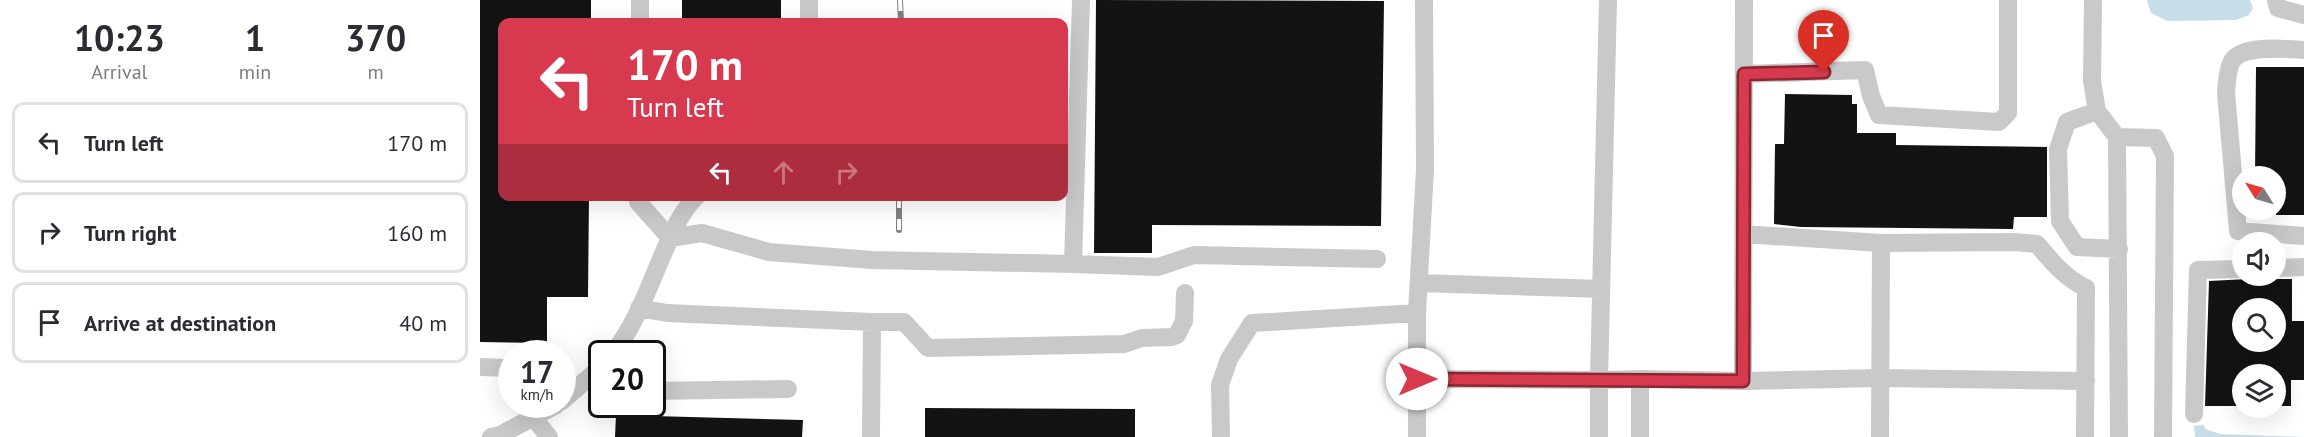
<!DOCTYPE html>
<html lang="en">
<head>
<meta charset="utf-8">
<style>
	body { margin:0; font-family:"PT Sans",sans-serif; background:#f7f7f7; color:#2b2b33; height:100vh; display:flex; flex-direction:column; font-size:22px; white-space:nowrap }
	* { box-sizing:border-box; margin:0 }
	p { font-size:20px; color:#7c7c81 }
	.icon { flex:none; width:33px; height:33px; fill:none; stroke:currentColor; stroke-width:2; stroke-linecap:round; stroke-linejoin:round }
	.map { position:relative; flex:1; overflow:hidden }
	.side { display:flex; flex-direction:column; background:#fff; width:480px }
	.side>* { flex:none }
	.guide { position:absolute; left:18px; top:18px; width:570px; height:183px; border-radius:12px; box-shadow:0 6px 24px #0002; background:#d73a4e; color:#fff; overflow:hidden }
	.needle { width:39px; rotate:307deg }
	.controls { position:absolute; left:1752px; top:166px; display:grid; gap:12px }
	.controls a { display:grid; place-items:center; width:54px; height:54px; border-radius:50%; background:#fff; box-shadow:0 6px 24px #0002; font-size:30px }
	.speed { position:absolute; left:18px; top:340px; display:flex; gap:12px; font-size:30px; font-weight:700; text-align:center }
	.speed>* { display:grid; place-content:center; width:78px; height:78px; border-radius:50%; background:#fff; box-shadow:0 6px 24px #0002; line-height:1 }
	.speed small { font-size:15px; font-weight:400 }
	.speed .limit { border:3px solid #111; border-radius:9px; background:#fff; color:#111 }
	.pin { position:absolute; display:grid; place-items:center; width:51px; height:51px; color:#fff; margin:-62px -26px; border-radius:50% 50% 50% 0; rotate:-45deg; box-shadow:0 0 6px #0007 }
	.pin .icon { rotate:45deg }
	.me { position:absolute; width:66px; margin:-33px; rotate:90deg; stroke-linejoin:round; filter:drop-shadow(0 0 4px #0008) }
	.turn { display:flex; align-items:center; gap:21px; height:126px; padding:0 30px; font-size:27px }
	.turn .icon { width:78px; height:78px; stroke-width:2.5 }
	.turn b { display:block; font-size:42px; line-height:51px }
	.lanes { display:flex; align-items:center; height:57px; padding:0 30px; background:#0003; justify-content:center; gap:30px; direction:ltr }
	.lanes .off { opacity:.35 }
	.eta { display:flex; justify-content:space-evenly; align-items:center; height:102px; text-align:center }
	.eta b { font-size:36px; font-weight:800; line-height:42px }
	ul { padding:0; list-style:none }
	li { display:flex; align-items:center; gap:18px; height:81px; margin:0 12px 9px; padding:0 18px; border:3px solid #e1e1e2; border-radius:12px }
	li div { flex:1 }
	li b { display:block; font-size:22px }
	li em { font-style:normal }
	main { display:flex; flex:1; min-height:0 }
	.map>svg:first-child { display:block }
	.water { fill:#c7dde7 }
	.building { fill:#131313; fill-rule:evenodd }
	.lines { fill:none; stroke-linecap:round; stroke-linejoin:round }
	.minor { stroke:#c9c9c9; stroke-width:18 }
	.rail-casing { stroke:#818181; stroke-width:6 }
	.rail { stroke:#fff; stroke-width:4; stroke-dasharray:11; stroke-linecap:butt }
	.route-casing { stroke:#8c2633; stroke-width:15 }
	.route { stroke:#d73a4e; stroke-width:10 }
</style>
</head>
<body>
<main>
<section class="side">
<div class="eta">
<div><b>10:23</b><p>Arrival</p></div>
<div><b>1</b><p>min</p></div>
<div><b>370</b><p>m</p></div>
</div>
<ul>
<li><svg class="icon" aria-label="left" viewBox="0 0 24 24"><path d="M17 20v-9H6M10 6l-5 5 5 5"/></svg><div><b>Turn left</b></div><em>170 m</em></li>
<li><svg class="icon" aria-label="right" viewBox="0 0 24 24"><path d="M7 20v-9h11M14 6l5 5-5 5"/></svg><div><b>Turn right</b></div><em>160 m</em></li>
<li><svg class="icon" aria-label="arrive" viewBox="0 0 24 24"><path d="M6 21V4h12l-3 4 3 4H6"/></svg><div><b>Arrive at destination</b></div><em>40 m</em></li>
</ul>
</section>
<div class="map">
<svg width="1824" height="437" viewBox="0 0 1824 437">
	<rect width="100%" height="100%" fill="#fff"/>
	<path class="water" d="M1667 0H1770L1773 8 1769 15 1756 20 1687 21 1671 13Z
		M1724 425 1725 429 1740 434 1824 437H1715L1714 426Z"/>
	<path class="building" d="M0 0H111V22H22V196H109L108 297H67V343L0 342Z
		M202 0H301V22H202Z
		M616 0 904 1 901 226 672 225V253H614Z
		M1776 67H1824V215H1796V177H1775Z
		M1305 94 1372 95V104H1377V133H1416V145L1567 147V217H1534L1533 229 1321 227 1294 224 1295 144H1304Z
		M1768 279H1812V321H1824V380H1811V406H1796V375H1762V406H1725L1729 281ZM1762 309H1796V342H1762Z
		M445 408 655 409V437H445Z
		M136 415 323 420 322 437H135Z"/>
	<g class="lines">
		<path class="minor" d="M329 0V22
			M1128 0 1119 380 1160 379
			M1613 0 1612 81 1617 111 1637 137 1676 138 1685 156 1683 437
			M1796 0 1798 8 1824 15
			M160 22V0
			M1824 50C1806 49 1763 44 1752 61 1747 70 1747 83 1746 93L1758 231 1824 236
			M1264 74 1385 70 1391 96 1399 115 1519 122 1528 113V0
			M1617 111 1587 122 1578 149 1580 221 1597 247 1639 249
			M1637 137 1639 437
			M158 196V202L190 238
			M1263 234 1401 243
			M190 238 222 233 289 252 392 260 593 264 601 0
			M593 264 678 267 714 255 897 259
			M1796 268 1824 267
			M939 283 1121 289
			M159 308 187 313 392 322 391 437
			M392 322H424L448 348 644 344 662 338 692 337 697 335 704 321 705 293
			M132 354C157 324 170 283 186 247 194 229 202 210 217 196
			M0 367 32 368
			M937 379 1119 380V437
			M1263 381 1400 378 1606 381
			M172 391 308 389
			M82 401 122 366
			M1714 414 1718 270 1762 269
			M53 417 69 437
			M11 437 20 435 76 405
			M741 437 740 385 749 359 772 323 937 313 945 169 944 0
			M937 437V313
			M1160 437V379L1263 381 1264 0
			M1400 437 1401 243 1534 242 1557 244C1572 262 1585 278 1606 288L1605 437"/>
		<defs>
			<path id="rail" d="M420 0 421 22
				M419 230V196"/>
		</defs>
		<use href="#rail" class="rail-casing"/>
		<use href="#rail" class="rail"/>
	</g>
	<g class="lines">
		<defs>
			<path id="route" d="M937 379 1263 381 1264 74 1344 72"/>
		</defs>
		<use href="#route" class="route-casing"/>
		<use href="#route" class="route"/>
	</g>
</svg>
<div class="controls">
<a><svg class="needle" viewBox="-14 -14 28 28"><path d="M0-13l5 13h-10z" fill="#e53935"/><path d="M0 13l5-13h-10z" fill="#7c7c81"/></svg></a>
<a><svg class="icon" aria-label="sound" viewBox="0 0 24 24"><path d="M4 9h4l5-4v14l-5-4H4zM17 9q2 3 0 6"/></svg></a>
<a><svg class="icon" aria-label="search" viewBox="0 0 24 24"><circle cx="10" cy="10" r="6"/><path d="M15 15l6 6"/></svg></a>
<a><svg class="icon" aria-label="layers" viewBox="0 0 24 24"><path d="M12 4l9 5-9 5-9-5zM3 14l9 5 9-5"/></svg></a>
</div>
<div class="speed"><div>17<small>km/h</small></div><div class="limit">20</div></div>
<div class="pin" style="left:1344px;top:72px;background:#d93025"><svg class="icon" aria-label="arrive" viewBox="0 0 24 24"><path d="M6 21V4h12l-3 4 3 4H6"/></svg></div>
<svg class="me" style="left:937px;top:379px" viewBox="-20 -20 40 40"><circle r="19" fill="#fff"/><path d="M0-13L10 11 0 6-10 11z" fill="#d73a4e"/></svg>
<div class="guide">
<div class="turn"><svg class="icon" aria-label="left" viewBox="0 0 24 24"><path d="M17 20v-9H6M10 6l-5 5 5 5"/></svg><div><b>170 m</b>Turn left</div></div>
<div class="lanes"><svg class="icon" aria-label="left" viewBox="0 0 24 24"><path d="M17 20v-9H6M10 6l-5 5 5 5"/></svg><svg class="icon off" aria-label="ahead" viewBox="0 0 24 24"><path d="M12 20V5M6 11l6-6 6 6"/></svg><svg class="icon off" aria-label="right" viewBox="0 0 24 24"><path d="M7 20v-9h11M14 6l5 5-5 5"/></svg></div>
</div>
</div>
</main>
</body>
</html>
